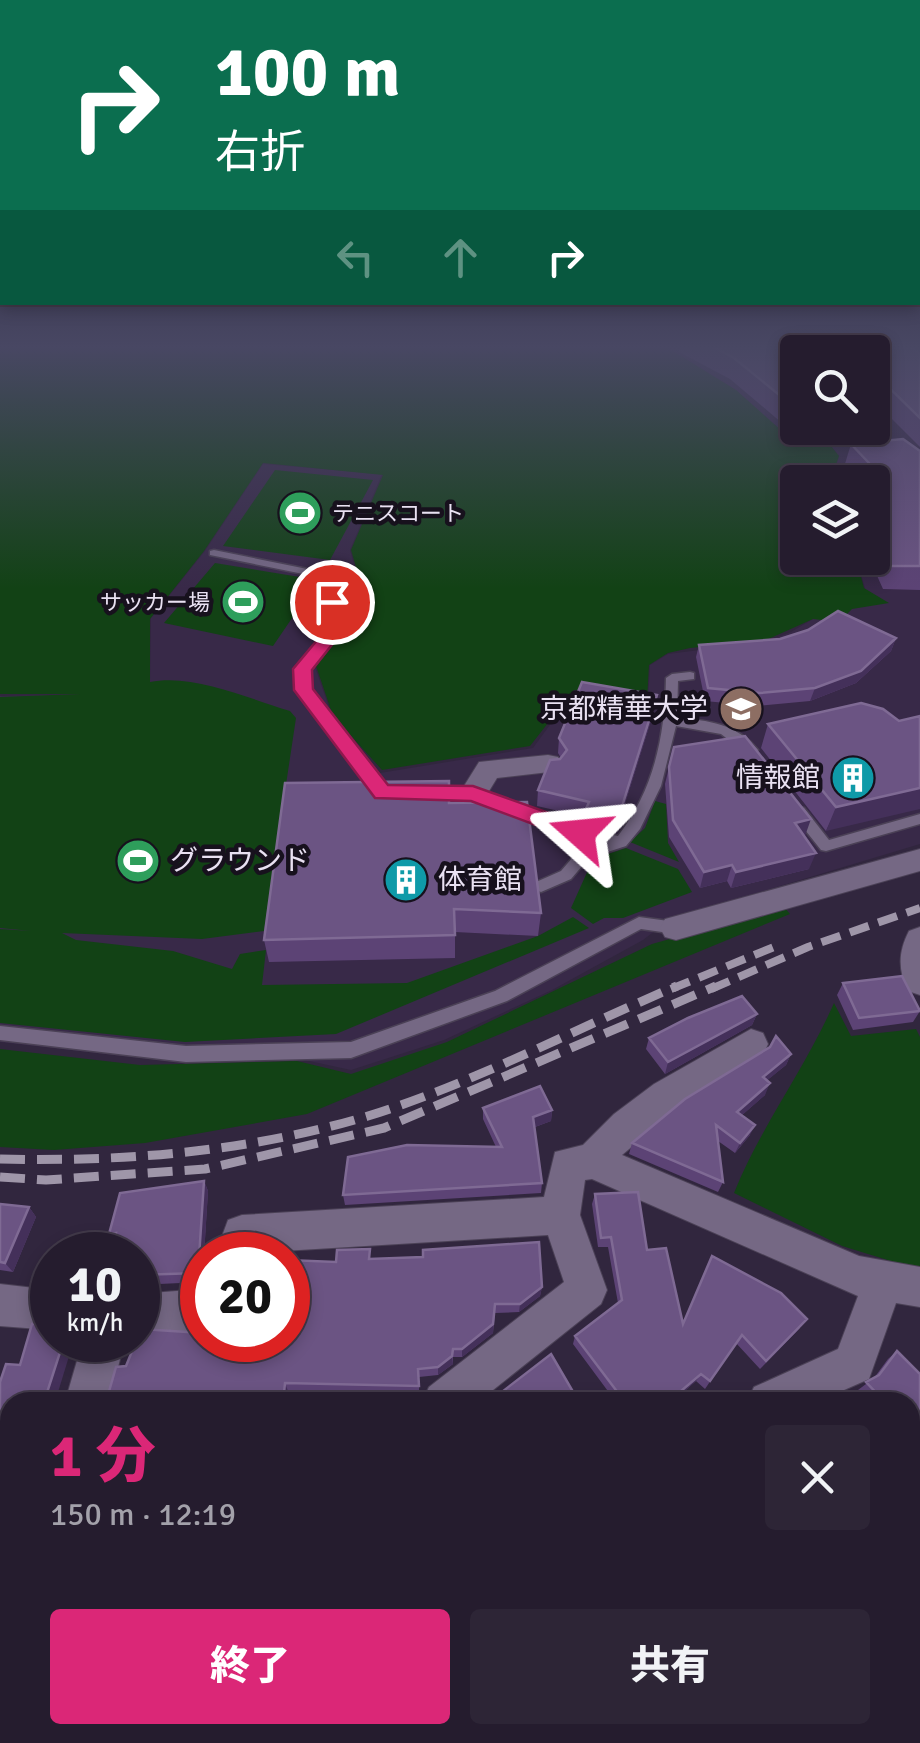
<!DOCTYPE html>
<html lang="ja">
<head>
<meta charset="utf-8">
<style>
	body { margin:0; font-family:Signika,"Noto Sans JP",sans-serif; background:#2d2536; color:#f1f3f6; height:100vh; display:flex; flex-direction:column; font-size:38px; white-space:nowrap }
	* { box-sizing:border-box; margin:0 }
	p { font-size:32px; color:#a3a1aa }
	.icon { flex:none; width:55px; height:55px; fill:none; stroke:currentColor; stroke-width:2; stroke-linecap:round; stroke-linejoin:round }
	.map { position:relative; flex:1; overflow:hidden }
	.side { position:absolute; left:0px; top:1392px; width:920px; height:352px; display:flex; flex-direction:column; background:#251c2e; border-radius:30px 30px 0 0; box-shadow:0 5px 15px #0003,0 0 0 2px #423a4a }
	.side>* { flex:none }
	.banner { position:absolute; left:0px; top:0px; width:920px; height:305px; box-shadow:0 5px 15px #0003,0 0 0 2px #423a4a; background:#0b6e4f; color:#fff; overflow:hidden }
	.controls { position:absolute; left:780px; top:335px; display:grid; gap:20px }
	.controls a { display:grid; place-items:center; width:110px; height:110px; border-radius:10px; background:#251c2e; box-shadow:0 5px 15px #0003,0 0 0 2px #423a4a; font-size:50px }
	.speed { position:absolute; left:30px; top:1232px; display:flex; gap:20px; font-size:50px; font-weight:700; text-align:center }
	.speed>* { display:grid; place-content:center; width:130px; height:130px; border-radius:50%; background:#251c2e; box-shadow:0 5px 15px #0003,0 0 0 2px #423a4a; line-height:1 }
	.speed small { font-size:25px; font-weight:400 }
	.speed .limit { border:15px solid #d22; background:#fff; color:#111 }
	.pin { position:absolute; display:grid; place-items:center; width:85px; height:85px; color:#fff; margin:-42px; border:5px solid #fff; border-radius:50%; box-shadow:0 2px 10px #0007 }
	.me { position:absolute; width:110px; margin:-55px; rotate:288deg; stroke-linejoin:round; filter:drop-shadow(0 0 8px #0008) }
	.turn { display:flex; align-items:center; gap:35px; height:210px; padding:0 50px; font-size:45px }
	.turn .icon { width:130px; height:130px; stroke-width:2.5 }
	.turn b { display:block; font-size:70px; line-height:85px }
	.lanes { display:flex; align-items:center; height:95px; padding:0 50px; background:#0003; justify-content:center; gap:50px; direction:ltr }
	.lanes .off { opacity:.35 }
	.round { display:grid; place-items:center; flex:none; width:105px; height:105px; border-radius:10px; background:#2d2536 }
	.summary { display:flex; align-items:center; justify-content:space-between; height:170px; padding:0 50px }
	h1 { font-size:60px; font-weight:800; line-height:75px; color:#db2777 }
	.button { display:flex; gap:20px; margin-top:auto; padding:20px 50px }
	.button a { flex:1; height:115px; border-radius:10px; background:#db2777; color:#fff; font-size:40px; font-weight:800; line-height:115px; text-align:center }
	.button a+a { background:#2d2536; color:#f1f3f6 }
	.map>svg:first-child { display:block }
	.built { fill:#382948; fill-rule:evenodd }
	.green { fill:#124215 }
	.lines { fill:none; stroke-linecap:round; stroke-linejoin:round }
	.stream { stroke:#00597b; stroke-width:5 }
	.river { fill:#00597b; fill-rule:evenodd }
	.lane-casing { stroke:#4b4156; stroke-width:3 }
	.street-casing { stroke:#4b4156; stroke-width:2 }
	.lane { fill:#756884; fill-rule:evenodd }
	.street { fill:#756884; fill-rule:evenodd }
	.rail-far1 { stroke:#9f96a9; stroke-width:8; stroke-dasharray:20 10; stroke-linecap:butt }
	.rail { stroke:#9f96a9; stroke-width:9; stroke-dasharray:25 12; stroke-linecap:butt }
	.wall { fill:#5c4375 }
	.shaded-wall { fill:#44305a }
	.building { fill:#6b5483; stroke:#7f6a94; stroke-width:2.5 }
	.route { fill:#db2777; stroke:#8e194d; stroke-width:2.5 }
	.labels { text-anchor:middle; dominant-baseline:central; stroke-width:9; stroke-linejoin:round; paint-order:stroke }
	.far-poi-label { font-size:22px; fill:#e9e1f2; stroke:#17111d; text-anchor:start }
	.poi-label { font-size:28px; fill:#e9e1f2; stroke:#17111d; text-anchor:end }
</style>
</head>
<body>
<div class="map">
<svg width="920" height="1743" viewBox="0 0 920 1743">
	<rect width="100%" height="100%" fill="#31263e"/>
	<path class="built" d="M663 345H920V844L670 919 643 940 552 990 444 1040 351 1070 300 1059 185 1063 0 1042V696L85 694 150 681 151 618 205 551 263 464 382 474 350 550 365 605 315 667 332 716 380 773 533 748 574 692 648 701 650 665 668 654 764 642 791 632 865 588 856 558H872V482H848L836 467 839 456 831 446 783 432 736 390ZM798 352H872V428H798Z"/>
	<path class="green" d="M0 345H663L736 390 783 432 831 446 839 456 835 467 848 482H798V558H856L864 588 889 603 852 609 839 622 813 619 764 641 690 648 668 653 649 665 647 700 574 690 530 746 382 770 333 716 316 666 367 605 351 550 383 475 263 463 204 551 150 619V682C193 673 249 699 290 711L296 718 264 931 202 939 62 933 76 940 173 951 232 969 240 954 266 950 262 985 407 983 538 936 573 917 589 928 336 1034 185 1042 0 1023V929L32 931 0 928V697L80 694H0Z
		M275 470 373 480 330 560 223 546Z
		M215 563 318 580 273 646 164 623Z
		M655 801 666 804 668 843 679 862 630 842 645 828Z
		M626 848 678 869 692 892 623 918H604L593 924 571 908 593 859Z
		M784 907 790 914 307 1114 145 1143 54 1150 0 1147V1049L140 1065 297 1061 351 1074 447 1042 652 944Z
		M834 1003 851 1036 916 1029 920 1037V1270L842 1246 734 1193C761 1126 805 1069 834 1003Z"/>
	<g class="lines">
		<path class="stream" d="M855 428 877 451"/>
		<path class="river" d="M920 1467V1549L910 1553V1472Z
			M219 1735H323L319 1743H215Z"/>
		<defs>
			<path id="lane" d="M214 550 332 574 343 627 308 669 309 689 387 789 389 792 387 795H377L297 690 296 669 331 627 323 578 210 555V551Z
				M690 672 694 673V679L678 681 677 718C708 720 737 724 758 750L751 755 746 753 721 734 676 726 661 786 640 829 626 846 589 858 571 879 541 892 536 890 533 886 536 882 561 871 579 850 601 843 554 832 472 799 430 798 423 793C452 770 532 815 564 824 582 829 600 832 618 836 654 790 665 735 666 678L672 674Z
				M799 807 804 808 829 840 920 814V824L826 851 821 850 794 816 792 812Z
				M639 917 676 922 682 924 684 928 682 932 676 934 641 929 507 1001 351 1058 186 1062 0 1040V1026L186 1046 351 1042 495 991Z"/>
			<path id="street" d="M548 755 558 757 562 764 558 771 497 778 483 801 473 804 459 794 479 762Z
				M920 849V871L676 940 665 937 660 928 665 919 676 916Z
				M920 927V995L908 991C898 970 898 952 909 931Z
				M751 1029 763 1033 768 1044 763 1055 679 1107 622 1155 859 1256 920 1267V1307L896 1303 869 1379 817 1402H747L754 1387 838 1349 858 1296 592 1179 585 1180 580 1215 607 1290 601 1304 478 1402H422L429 1387 564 1282 548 1235 215 1255 228 1220 242 1215 544 1197 555 1152 583 1145 614 1114 654 1084Z
				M0 1284 52 1290V1330L0 1326Z
				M202 1289V1330L138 1334V1294Z
				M83 1340H125L109 1402H65Z
				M10 1663V1735H100L97 1743 0 1740V1668Z"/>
		</defs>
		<use href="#lane" class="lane-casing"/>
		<use href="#street" class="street-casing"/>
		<use href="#lane" class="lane"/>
		<use href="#street" class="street"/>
		<path class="rail-far1" d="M671 989 774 947
			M711 989 808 947 920 908"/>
		<path class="rail" d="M0 1159C124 1162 249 1152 368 1116 474 1083 575 1029 677 986
			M0 1177 46 1180 205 1169 384 1128 716 986"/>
	</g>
	<path class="wall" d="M680 345H909L916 351 918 345H920V447L872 399V352H798V427L789 429 730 379 679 352Z
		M851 444 920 451V590L883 589 869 558H872V532L879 505 872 498V482H859L844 467Z
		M896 638 891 651 856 683 810 701 757 706 705 701 696 657 699 645Z
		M883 709 826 831 761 748 768 724Z
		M654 711 616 832 584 824 585 817 537 806 538 790 561 758 558 753 559 738Z
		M674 747 805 836 809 869 731 888 727 881 700 888 669 837 665 784Z
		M449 803 541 913 538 936 455 932V958L269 962 264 940Z
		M843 983 920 1011 913 1022 853 1030 837 995Z
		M757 1014 752 1025 665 1074 646 1049 649 1038Z
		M791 1054 786 1065 767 1080 765 1095 742 1115 750 1135 735 1153 718 1141 723 1182 718 1192 629 1154 632 1143Z
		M483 1108 552 1110 551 1121 535 1127 542 1183 541 1193 345 1205 343 1195 496 1147 483 1119Z
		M204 1181 208 1191 204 1255H202V1282L138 1285V1255L114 1241 109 1234Z
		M595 1194 647 1250 683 1323 800 1328 760 1369 736 1343 705 1389 696 1381 672 1402H616L573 1344 575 1336 618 1303 608 1247H598L592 1204Z
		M0 1204 29 1207 36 1217 13 1272 0 1270Z
		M371 1259 542 1287 540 1296 519 1312 495 1313 493 1333 462 1357H453V1364L438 1375 419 1377V1393L288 1391V1400L221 1402H115L108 1395 288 1340 336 1262Z
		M897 1351 910 1402H870L858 1390 874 1378 888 1359Z
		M784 1735H910L914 1743H773Z"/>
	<path class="shaded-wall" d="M829 345H838L836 352H817Z
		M798 406V427L789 429 794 407Z
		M896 638 891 651 856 683 810 701 815 688Z
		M657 695 654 711 616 832 619 816Z
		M920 788V809L826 831 836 807Z
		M811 819 805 836 789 839 795 823Z
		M816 853 809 869 731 888 736 872Z
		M732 865 727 881 700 888 704 872Z
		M757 1014 752 1025 665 1074 668 1062Z
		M791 1054 786 1065 758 1088 763 1077Z
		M770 1083 765 1095 733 1123 737 1112Z
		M552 1110 551 1121 532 1128 533 1117Z
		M755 1125 750 1135 735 1153 740 1143Z
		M204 1181 208 1191 204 1255H202V1281L198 1273Z
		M29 1207 36 1217 13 1272 5 1263Z
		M542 1287 540 1296 519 1312 520 1304Z
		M493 1324V1333L462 1357V1349Z
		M64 1340H74L55 1402H44Z
		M452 1356 453 1364 438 1375V1367Z
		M701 1374 696 1381 672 1402H668Z
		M285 1383 288 1391V1400L284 1393Z
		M10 1508V1543L0 1574V1538Z"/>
	<path class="building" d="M710 345H829L817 352H798V406L794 407 734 358Z
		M846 345H909L920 354V418L872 371V352H854Z
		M903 439 920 451V566H891L875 530 887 482 851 444Z
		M838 611 896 638 861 671 815 688 760 693 708 688 699 645 780 639 808 630Z
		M582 682 657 695 619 816 586 809 589 802 538 790 550 760 560 759 567 750 559 738Z
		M861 703 883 709 899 721 920 716V788L836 807 768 724Z
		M745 736 811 819 795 823 816 853 736 872 732 865 704 872 673 820 669 767 674 747Z
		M449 781V803L527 802 541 913 454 909 455 935 264 940 285 783Z
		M902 976 920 1011 859 1018 843 983Z
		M742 996 757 1014 668 1062 649 1038 688 1018Z
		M776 1036 791 1054 763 1077 770 1083 737 1112 755 1125 740 1143 716 1125 723 1182 632 1143 685 1099 770 1047Z
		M540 1086 552 1110 533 1117 542 1183 343 1195 348 1157 407 1145 502 1147 483 1108Z
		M204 1181 198 1273 138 1275V1255H111L116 1233 109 1234 120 1193Z
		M638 1192 647 1250 666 1248 683 1324 712 1256 781 1293 807 1319 766 1361 742 1335 710 1381 701 1374 668 1402H663L656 1395 659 1402H625L575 1336 622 1300 611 1237 601 1238 595 1194Z
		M0 1204 29 1207 5 1263 0 1262Z
		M539 1242 542 1287 520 1304H495L493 1324 462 1349H453L452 1356 438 1367 418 1369 419 1386 285 1383 284 1393 217 1394 215 1402H126L127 1396 108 1395 116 1367 126 1366 141 1329 202 1333V1340H288V1260L336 1262 337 1250 370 1249 369 1259 423 1257V1250Z
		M32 1324H52V1340H64L44 1402H10V1508L0 1538V1382L6 1364 20 1365Z
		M897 1351 920 1374V1412L910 1423V1402H885L866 1382 879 1375Z
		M551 1354 579 1402H489Z
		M803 1735H910L914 1743H792Z"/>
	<linearGradient id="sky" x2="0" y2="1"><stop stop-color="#1b1522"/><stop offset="0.59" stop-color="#484763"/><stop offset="1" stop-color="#484763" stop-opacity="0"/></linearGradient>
	<rect width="920" height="589" fill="url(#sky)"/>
	<path class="route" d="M326 598 341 602 346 627 312 670 313 689 388 785 473 786 588 827V839H573L471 801 375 798 294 690 293 669 328 627Z"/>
	<defs>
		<symbol id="stadium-disc" viewBox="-11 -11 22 22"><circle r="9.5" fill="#2e9e5b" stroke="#17111d"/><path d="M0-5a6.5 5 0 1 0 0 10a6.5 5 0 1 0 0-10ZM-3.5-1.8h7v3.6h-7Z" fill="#fff"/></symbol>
		<symbol id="school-disc" viewBox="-11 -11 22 22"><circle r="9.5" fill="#8d6e63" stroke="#17111d"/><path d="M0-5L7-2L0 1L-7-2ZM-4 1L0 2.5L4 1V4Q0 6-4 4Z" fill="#fff"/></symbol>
		<symbol id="building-disc" viewBox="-11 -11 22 22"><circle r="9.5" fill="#0f9aa8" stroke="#17111d"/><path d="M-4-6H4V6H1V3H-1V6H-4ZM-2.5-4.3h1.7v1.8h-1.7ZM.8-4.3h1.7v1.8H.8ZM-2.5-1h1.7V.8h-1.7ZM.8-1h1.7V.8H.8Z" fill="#fff"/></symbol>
	</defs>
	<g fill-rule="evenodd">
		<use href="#stadium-disc" x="275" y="488" width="50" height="50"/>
		<use href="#stadium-disc" x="218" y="577" width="50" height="50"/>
		<use href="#school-disc" x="716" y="684" width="50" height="50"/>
		<use href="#building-disc" x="828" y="753" width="50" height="50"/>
		<use href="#stadium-disc" x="113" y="836" width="50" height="50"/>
		<use href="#building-disc" x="381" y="855" width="50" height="50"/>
	</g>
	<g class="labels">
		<g class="far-poi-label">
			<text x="332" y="513">テニスコート</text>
			<text x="210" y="602" text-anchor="end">サッカー場</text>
		</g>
		<g class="poi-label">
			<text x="708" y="709">京都精華大学</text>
			<text x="820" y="778">情報館</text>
			<text x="170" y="861" text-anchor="start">グラウンド</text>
			<text x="438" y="880" text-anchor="start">体育館</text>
		</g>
	</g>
</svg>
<div class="controls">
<a><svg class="icon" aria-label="search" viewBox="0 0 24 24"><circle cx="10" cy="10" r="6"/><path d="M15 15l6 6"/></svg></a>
<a><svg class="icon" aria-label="layers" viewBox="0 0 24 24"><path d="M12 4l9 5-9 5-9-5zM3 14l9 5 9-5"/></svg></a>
</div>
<div class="speed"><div>10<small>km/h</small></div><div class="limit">20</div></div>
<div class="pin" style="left:332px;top:602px;background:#d93025"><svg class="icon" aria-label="arrive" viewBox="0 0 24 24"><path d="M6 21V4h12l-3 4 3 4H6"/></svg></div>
<svg class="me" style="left:580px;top:833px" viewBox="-20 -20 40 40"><path d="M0-17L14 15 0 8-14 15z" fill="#db2777" stroke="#fff" stroke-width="4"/></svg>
<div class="banner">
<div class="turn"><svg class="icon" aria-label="right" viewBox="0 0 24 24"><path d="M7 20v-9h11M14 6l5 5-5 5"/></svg><div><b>100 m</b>右折</div></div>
<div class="lanes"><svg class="icon off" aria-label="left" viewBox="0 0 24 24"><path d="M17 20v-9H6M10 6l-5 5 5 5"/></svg><svg class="icon off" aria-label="ahead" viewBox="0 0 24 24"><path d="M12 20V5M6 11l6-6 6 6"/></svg><svg class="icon" aria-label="right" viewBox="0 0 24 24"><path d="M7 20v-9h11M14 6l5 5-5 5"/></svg></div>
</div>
<section class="side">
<div class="summary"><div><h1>1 分</h1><p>150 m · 12:19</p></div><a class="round"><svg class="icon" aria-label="close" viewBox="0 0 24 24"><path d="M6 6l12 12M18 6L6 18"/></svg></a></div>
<div class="button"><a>終了</a><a>共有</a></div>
</section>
</div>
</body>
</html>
